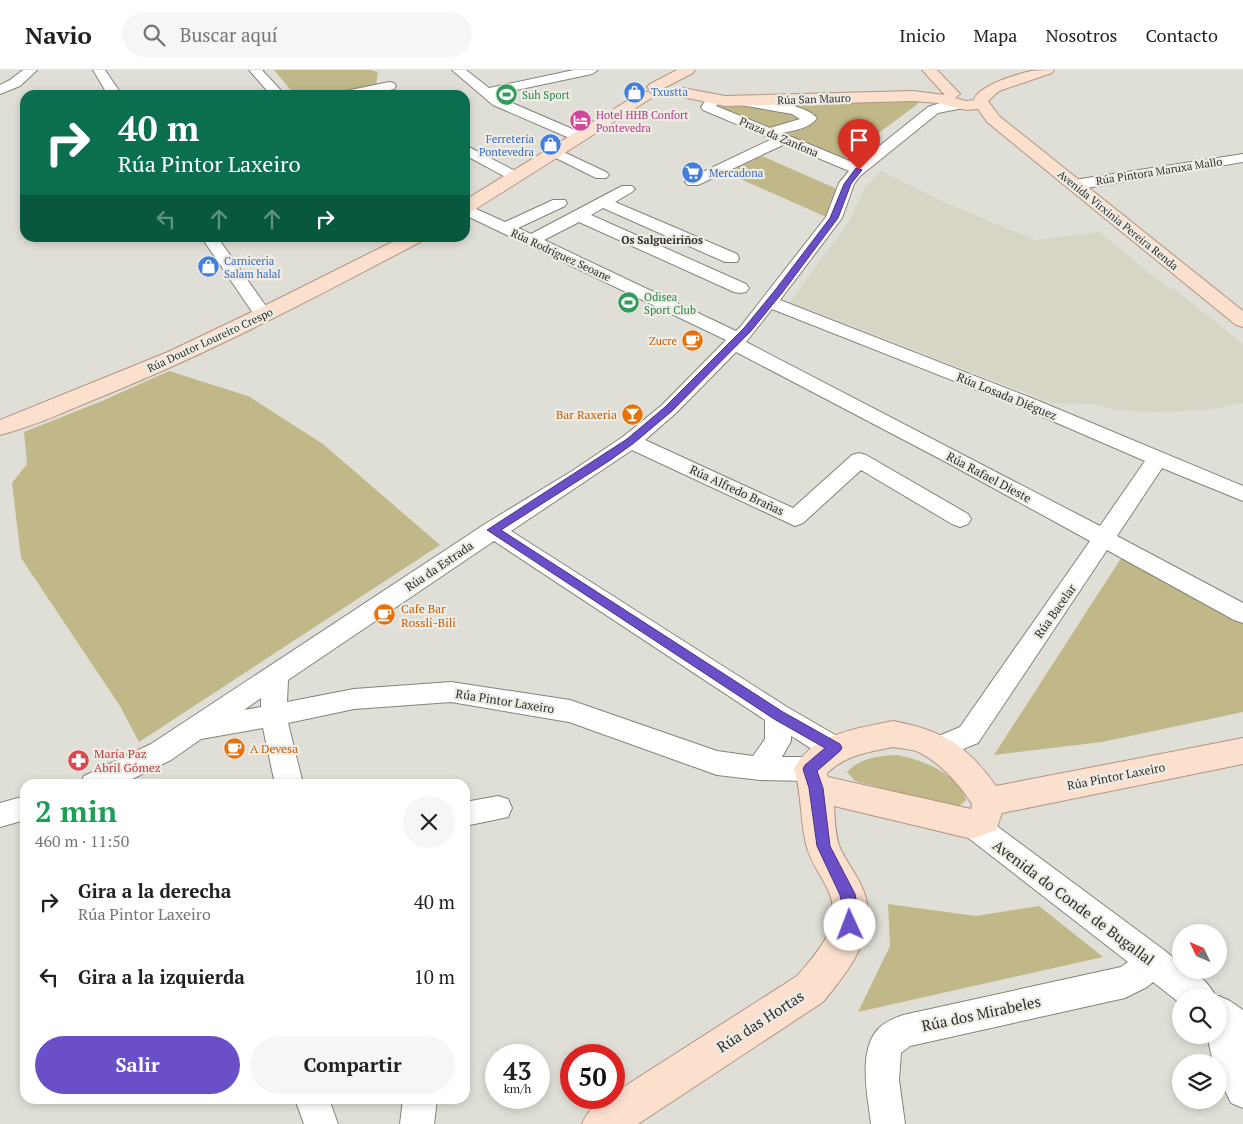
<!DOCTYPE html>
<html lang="es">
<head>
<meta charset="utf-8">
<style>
	body { margin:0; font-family:"PT Serif",serif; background:#f6f6f6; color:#202124; height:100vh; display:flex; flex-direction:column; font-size:19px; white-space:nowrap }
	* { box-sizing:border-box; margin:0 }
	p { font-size:16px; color:#757577 }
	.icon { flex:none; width:28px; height:28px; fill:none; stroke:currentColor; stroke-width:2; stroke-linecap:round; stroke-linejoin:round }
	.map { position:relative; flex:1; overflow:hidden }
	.sheet { position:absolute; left:20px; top:709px; width:450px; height:325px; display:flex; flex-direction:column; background:#fff; border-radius:15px; box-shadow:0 2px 8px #0003 }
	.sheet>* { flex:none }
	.top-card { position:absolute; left:20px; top:20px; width:450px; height:152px; border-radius:15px; box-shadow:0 2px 8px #0003; background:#0b6e4f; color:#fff; overflow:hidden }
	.needle { width:32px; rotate:314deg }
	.fabs { position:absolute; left:1172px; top:854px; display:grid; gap:10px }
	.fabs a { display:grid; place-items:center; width:55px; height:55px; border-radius:50%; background:#fff; box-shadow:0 2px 8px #0003; font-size:25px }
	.speed { position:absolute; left:485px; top:974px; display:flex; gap:10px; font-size:25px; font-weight:700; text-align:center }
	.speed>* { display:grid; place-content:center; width:65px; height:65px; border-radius:50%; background:#fff; box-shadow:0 2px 8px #0003; line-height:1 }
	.speed small { font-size:12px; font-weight:400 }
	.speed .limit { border:8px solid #d22; background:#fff; color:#111 }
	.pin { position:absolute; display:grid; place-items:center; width:42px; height:42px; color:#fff; margin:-51px -21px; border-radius:50% 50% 50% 0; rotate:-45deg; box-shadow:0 0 5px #0007 }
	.pin .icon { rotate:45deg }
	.me { position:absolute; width:55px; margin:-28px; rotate:358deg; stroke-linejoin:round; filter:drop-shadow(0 0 4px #0008) }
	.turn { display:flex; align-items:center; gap:18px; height:105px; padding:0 15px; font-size:22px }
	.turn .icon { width:65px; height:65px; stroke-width:2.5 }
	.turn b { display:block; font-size:35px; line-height:42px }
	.lanes { display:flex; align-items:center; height:48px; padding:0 15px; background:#0003; justify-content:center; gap:25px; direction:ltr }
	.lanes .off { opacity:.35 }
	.round { display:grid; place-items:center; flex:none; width:52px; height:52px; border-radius:26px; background:#f6f6f6 }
	.head { display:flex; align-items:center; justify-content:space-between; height:85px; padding:0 15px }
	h1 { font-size:30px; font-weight:600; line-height:38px; color:#1e9e55 }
	.primary-button { display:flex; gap:10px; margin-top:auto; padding:10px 15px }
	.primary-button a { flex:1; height:58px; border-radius:30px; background:#6b4fc8; color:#fff; font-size:20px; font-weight:600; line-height:58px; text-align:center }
	.primary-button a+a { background:#f6f6f6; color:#202124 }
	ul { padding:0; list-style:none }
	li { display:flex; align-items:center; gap:15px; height:75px; padding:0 15px }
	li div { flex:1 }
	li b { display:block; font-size:19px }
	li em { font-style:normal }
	header { display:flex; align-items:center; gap:30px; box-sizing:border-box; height:70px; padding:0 25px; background:#fff; border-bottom:1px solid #e0e0e0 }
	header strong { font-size:24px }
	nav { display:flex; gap:28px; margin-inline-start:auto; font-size:18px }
	.search { width:350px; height:45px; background:#f6f6f6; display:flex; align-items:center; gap:12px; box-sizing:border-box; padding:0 18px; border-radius:28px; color:#757577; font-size:19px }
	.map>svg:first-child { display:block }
	.built { fill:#d7d5c5 }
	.green { fill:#c0b888 }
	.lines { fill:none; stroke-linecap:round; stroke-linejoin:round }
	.minor-casing { stroke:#84837b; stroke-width:2 }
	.major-casing { stroke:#b19480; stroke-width:2 }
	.minor { fill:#fff; fill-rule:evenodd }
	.major { fill:#fbe0ce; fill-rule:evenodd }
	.route { fill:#6b4fc8; stroke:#463382 }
	.labels { text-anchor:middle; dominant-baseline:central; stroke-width:4.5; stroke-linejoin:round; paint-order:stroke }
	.far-shop-label { font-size:11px; fill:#366cbe; stroke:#eeece4; text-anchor:start }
	.far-leisure-label { font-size:11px; fill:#27864d; stroke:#eeece4; text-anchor:start }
	.far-street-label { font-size:11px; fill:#2e2e2b; stroke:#eeece4 }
	.far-hotel-label { font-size:11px; fill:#b23c85; stroke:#eeece4; text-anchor:start }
	.far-neighbourhood-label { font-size:11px; font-weight:bold; fill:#2e2e2b; stroke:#eeece4 }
	.far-food-label { font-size:11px; fill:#c56008; stroke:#eeece4; text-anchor:end }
	.street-label { font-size:12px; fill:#2e2e2b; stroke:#eeece4 }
	.food-label { font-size:12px; fill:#c56008; stroke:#eeece4; text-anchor:start }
	.health-label { font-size:12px; fill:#be3a42; stroke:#eeece4; text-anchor:start }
	.near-street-label { font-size:15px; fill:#2e2e2b; stroke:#eeece4 }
</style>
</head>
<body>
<header>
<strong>Navio</strong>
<div class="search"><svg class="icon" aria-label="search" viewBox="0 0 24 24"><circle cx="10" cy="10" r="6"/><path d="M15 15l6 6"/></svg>Buscar aquí</div>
<nav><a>Inicio</a><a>Mapa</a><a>Nosotros</a><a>Contacto</a></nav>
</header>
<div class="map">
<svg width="1243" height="1054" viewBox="0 0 1243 1054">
	<rect width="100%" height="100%" fill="#e0dfd7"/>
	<path class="built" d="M881 101 948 134 1035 170 1099 162 1169 219 1173 218 1243 274V333L1206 340 1155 342 1116 340 1093 334 1052 333 790 232 848 153 865 118Z"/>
	<path class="green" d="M274 0H370L378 2 376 15 327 25H295Z
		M914 31 919 33 840 92 708 37Z
		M755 83 844 122 833 150 720 100Z
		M169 301 248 326 323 374 440 475 139 672 120 636 21 488 12 413 27 394 24 362 102 331Z
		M1127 479 1243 545V642L1102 672 994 685Z
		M897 685C922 690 958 703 966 730L957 738 855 711 847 702C859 688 879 686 897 685Z
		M888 834 976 846 1039 836 1103 887 858 942 890 876Z"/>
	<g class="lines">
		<defs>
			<path id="minor" d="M23 0H37L20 16 0 24V15L10 10Z
				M93 0H105L122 25H108Z
				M249 0H262L285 25H271Z
				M452 0H466L489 18 574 0H598L592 4 497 24 503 29 584 64 586 67 584 70H574L493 35Z
				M389 12 394 13 396 16 394 19 365 25H339L341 22Z
				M714 26 721 30 716 36 770 58 800 49 792 44 735 34 733 31 735 28 740 27C759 30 805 33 817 48 809 59 795 60 782 63L857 94 928 37 943 32H963L965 35 963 38 938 43 860 106 854 114 842 148 780 230 1034 329 1243 416V431L1162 398 1117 466 1243 533V553L1234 550 1107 480 978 673 938 689 929 686 925 678 929 670 960 657 1090 471 946 392 736 282 676 343 645 370 793 438 852 385 859 383 866 385 968 444 971 449 968 454 960 457 952 454 861 400 803 453 795 456 632 380 511 461 787 637 844 670 848 678 844 686C826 692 807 675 791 666V671L782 687H810L820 691 824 699 820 707 810 711 760 710 717 705 569 652 451 632 354 639 288 653 303 714H275L263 658 201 669 171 690 122 714H80L84 706 151 674 485 454 572 401 624 366 662 335 726 270 465 145V134L505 152 553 130H565L567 133 565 136 518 158 531 164 622 116H632L635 119 632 122 615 132 737 184 739 188 737 192H725L603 138 591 145 746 214 749 218 746 222 740 223 734 222 579 152 544 170 736 261 741 256 826 147 839 113 849 101 785 74 698 115H688L685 112 688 109 772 69 703 40 701 37C705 32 708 27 714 26ZM772 239 1020 337 1145 391 1100 456 746 272ZM494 471 765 650V669L753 686 717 681 570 630 451 612 354 619 287 632 288 610ZM261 628V637L244 640Z
				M465 75 521 104 524 107 521 110H511L465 85Z
				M555 78 606 102 609 105 606 108H596L550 85 548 82 550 79Z
				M1243 84V92L1074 120 1069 118 1066 115 1069 112 1074 110Z
				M202 168H218L272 245 269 249 263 250 257 249Z
				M25 726V750L0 757V733Z
				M498 726 508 729 512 738 508 747 465 756V732Z
				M972 741 982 745 1164 880 1181 894V900C1196 900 1210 914 1216 927L1219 926 1230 931 1243 940V1038L1231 1033 1219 1008V992H1213L1207 965H1219V928H1181V934L1153 912 1147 917 1125 928 910 976 901 983 899 1010 905 1054H871C868 1027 857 980 879 958 885 952 895 948 903 945L1121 897 1128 892 962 763 958 754 962 745Z
				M295 1029H329L338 1054H304Z
				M403 1029H437L434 1054H400Z"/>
			<path id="major" d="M677 0H695L693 3 660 20H650L647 17 650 14Z
				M922 0H937L960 24 955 28 966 31 974 30C977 16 1017 4 1031 1 1038 0 1047 0 1054 0L1052 3 999 21 988 31 999 46 1243 241V257L1236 255 987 52 978 39 966 40 938 33 913 31 725 36 678 26 675 23 678 20 683 18 725 26 913 21 945 25Z
				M645 21 650 23 653 26 650 29 471 142 465 143V130L640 23Z
				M400 168H422L420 172C316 227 212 282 103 326 69 340 35 356 0 365V350L168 282 258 239Z
				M893 651C942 660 967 675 996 716L1243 668V694L1002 743 996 760 972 769 834 736C835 750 835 765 840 778 847 793 858 806 864 822 879 863 848 902 823 932L638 1054H582C588 1041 598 1028 614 1028V1023L797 906C817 883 843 856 829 822 822 806 810 792 806 774 800 749 802 724 794 699 811 664 859 658 893 651ZM893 677C900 678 909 679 916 681 938 690 960 715 972 734L971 739 828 707 827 703C846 685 868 682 893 677Z"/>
		</defs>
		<use href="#minor" class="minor-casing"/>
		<use href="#major" class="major-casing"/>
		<use href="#minor" class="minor"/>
		<use href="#major" class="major"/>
	</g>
	<path class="route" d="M856 98 862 100 851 114 838 148 782 223 751 261 672 341 634 373 609 391 501 460 783 642 840 674 842 678 840 681 817 701 823 718 830 776 855 824 859 845 855 860 850 862 844 860 842 855 844 845 840 825 817 776 809 718 803 699 805 695 825 678 774 649 487 460 627 369 665 337 744 258 776 219 830 148 844 114Z"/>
	<defs>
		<symbol id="shop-disc" viewBox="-11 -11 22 22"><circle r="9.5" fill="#3f7fe0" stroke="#eeece4"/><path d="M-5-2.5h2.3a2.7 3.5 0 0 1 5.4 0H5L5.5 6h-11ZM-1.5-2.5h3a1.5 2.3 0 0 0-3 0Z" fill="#fff"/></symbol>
		<symbol id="stadium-disc" viewBox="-11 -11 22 22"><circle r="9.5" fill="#2e9e5b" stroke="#eeece4"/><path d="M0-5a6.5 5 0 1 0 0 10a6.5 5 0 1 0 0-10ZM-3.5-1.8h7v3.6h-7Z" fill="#fff"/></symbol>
		<symbol id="hotel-disc" viewBox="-11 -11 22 22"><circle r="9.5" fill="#d1479c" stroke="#eeece4"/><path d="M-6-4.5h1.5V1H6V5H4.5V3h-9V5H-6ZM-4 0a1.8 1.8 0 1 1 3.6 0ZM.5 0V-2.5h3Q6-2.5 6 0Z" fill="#fff"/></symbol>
		<symbol id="supermarket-disc" viewBox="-11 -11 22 22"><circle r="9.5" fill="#3f7fe0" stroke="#eeece4"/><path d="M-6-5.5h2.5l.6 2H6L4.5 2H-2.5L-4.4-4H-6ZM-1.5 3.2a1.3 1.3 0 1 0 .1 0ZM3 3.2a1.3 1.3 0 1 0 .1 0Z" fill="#fff"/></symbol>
		<symbol id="cafe-disc" viewBox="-11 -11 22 22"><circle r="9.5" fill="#e8710a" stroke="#eeece4"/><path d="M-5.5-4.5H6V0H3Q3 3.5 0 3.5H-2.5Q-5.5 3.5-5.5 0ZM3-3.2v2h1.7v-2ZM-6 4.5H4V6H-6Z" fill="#fff"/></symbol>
		<symbol id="bar-disc" viewBox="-11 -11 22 22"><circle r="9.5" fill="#e8710a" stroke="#eeece4"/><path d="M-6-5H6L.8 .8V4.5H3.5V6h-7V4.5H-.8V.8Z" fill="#fff"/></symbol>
		<symbol id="pharmacy-disc" viewBox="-11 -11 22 22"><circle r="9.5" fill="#e0444e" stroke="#eeece4"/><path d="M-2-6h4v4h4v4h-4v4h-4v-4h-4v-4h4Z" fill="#fff"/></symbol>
	</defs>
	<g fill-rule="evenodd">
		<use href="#shop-disc" x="622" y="10" width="25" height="25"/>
		<use href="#stadium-disc" x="494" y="12" width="25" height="25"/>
		<use href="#hotel-disc" x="568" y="38" width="25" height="25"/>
		<use href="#shop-disc" x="538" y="62" width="25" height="25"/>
		<use href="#supermarket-disc" x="680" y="90" width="25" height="25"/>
		<use href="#shop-disc" x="196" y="184" width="25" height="25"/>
		<use href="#stadium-disc" x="616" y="220" width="25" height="25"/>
		<use href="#cafe-disc" x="680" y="258" width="25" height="25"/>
		<use href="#bar-disc" x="620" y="332" width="25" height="25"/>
		<use href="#cafe-disc" x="372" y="532" width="25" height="25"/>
		<use href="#cafe-disc" x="222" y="666" width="25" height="25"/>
		<use href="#pharmacy-disc" x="66" y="678" width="25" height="25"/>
	</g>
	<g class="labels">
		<g class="far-shop-label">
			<text x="651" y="22">Txustta</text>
			<text x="534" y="69" text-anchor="end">Ferretería<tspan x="534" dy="13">Pontevedra</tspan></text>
			<text x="709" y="103">Mercadona</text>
			<text x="224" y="191">Carniceria<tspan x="224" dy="13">Salam halal</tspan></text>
		</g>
		<g class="far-leisure-label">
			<text x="522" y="25">Suh Sport</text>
			<text x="644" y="227">Odisea<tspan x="644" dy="13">Sport Club</tspan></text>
		</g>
		<g class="far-street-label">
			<text transform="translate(814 29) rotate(-2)">Rúa San Mauro</text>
			<text transform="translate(779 67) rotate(23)">Praza da Zanfona</text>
			<text transform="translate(1159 101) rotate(-9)">Rúa Pintora Maruxa Mallo</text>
			<text transform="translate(1118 150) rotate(39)">Avenida Virxinia Pereira Renda</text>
			<text transform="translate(561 185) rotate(25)">Rúa Rodríguez Seoane</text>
			<text transform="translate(210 270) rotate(-25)">Rúa Doutor Loureiro Crespo</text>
		</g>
		<g class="far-hotel-label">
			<text x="596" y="45">Hotel HHB Confort<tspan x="596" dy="13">Pontevedra</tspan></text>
		</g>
		<g class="far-neighbourhood-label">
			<text x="662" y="170">Os Salgueiriños</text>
		</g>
		<g class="far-food-label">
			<text x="677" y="271">Zucre</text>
		</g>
		<g class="street-label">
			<text transform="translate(1007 326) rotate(22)">Rúa Losada Diéguez</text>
			<text transform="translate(989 407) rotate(28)">Rúa Rafael Dieste</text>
			<text transform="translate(737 420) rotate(25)">Rúa Alfredo Brañas</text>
			<text transform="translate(439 496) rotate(-34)">Rúa da Estrada</text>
			<text transform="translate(1055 541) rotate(-55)">Rúa Bacelar</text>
			<text transform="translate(505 631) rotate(9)">Rúa Pintor Laxeiro</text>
			<text transform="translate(1116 706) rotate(-11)">Rúa Pintor Laxeiro</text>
		</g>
		<g class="food-label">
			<text x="617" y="344" text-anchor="end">Bar Raxeria</text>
			<text x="401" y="538">Cafe Bar<tspan x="401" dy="14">Rossli-Bili</tspan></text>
			<text x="250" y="678">A Devesa</text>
		</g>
		<g class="health-label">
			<text x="94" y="683">María Paz<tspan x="94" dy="14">Abril Gómez</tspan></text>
		</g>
		<g class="near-street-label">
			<text transform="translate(1074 832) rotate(37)">Avenida do Conde de Bugallal</text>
			<text transform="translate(981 943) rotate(-12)">Rúa dos Mirabeles</text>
			<text transform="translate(760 951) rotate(-33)">Rúa das Hortas</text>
		</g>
	</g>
</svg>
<div class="fabs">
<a><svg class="needle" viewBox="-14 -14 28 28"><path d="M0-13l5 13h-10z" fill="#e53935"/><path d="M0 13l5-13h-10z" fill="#757577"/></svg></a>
<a><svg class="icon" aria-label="search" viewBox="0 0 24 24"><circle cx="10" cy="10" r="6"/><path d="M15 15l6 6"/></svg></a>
<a><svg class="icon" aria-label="layers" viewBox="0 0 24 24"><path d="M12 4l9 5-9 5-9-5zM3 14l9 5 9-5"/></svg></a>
</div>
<div class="speed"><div>43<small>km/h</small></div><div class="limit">50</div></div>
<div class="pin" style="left:859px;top:100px;background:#d93025"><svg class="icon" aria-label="arrive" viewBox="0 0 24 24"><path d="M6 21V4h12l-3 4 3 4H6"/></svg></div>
<svg class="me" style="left:850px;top:855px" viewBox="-20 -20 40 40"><circle r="19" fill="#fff"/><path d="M0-13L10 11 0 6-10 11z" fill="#6b4fc8"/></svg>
<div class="top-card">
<div class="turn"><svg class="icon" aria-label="right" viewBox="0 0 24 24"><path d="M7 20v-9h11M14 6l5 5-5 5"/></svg><div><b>40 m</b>Rúa Pintor Laxeiro</div></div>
<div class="lanes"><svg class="icon off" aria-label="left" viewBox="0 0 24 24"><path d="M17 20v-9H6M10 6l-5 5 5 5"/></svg><svg class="icon off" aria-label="ahead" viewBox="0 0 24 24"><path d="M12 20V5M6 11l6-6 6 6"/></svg><svg class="icon off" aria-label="ahead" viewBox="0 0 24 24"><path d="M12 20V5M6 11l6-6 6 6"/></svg><svg class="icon" aria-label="right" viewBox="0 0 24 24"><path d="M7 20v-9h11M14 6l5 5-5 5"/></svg></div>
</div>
<section class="sheet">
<div class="head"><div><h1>2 min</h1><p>460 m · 11:50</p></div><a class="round"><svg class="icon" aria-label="close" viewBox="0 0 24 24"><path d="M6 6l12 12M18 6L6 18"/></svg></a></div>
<ul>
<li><svg class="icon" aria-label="right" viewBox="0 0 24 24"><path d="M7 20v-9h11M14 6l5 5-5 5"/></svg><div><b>Gira a la derecha</b><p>Rúa Pintor Laxeiro</p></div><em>40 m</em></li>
<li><svg class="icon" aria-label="left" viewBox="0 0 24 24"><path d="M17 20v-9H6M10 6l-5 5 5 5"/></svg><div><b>Gira a la izquierda</b></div><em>10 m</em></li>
</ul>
<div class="primary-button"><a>Salir</a><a>Compartir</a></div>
</section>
</div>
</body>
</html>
